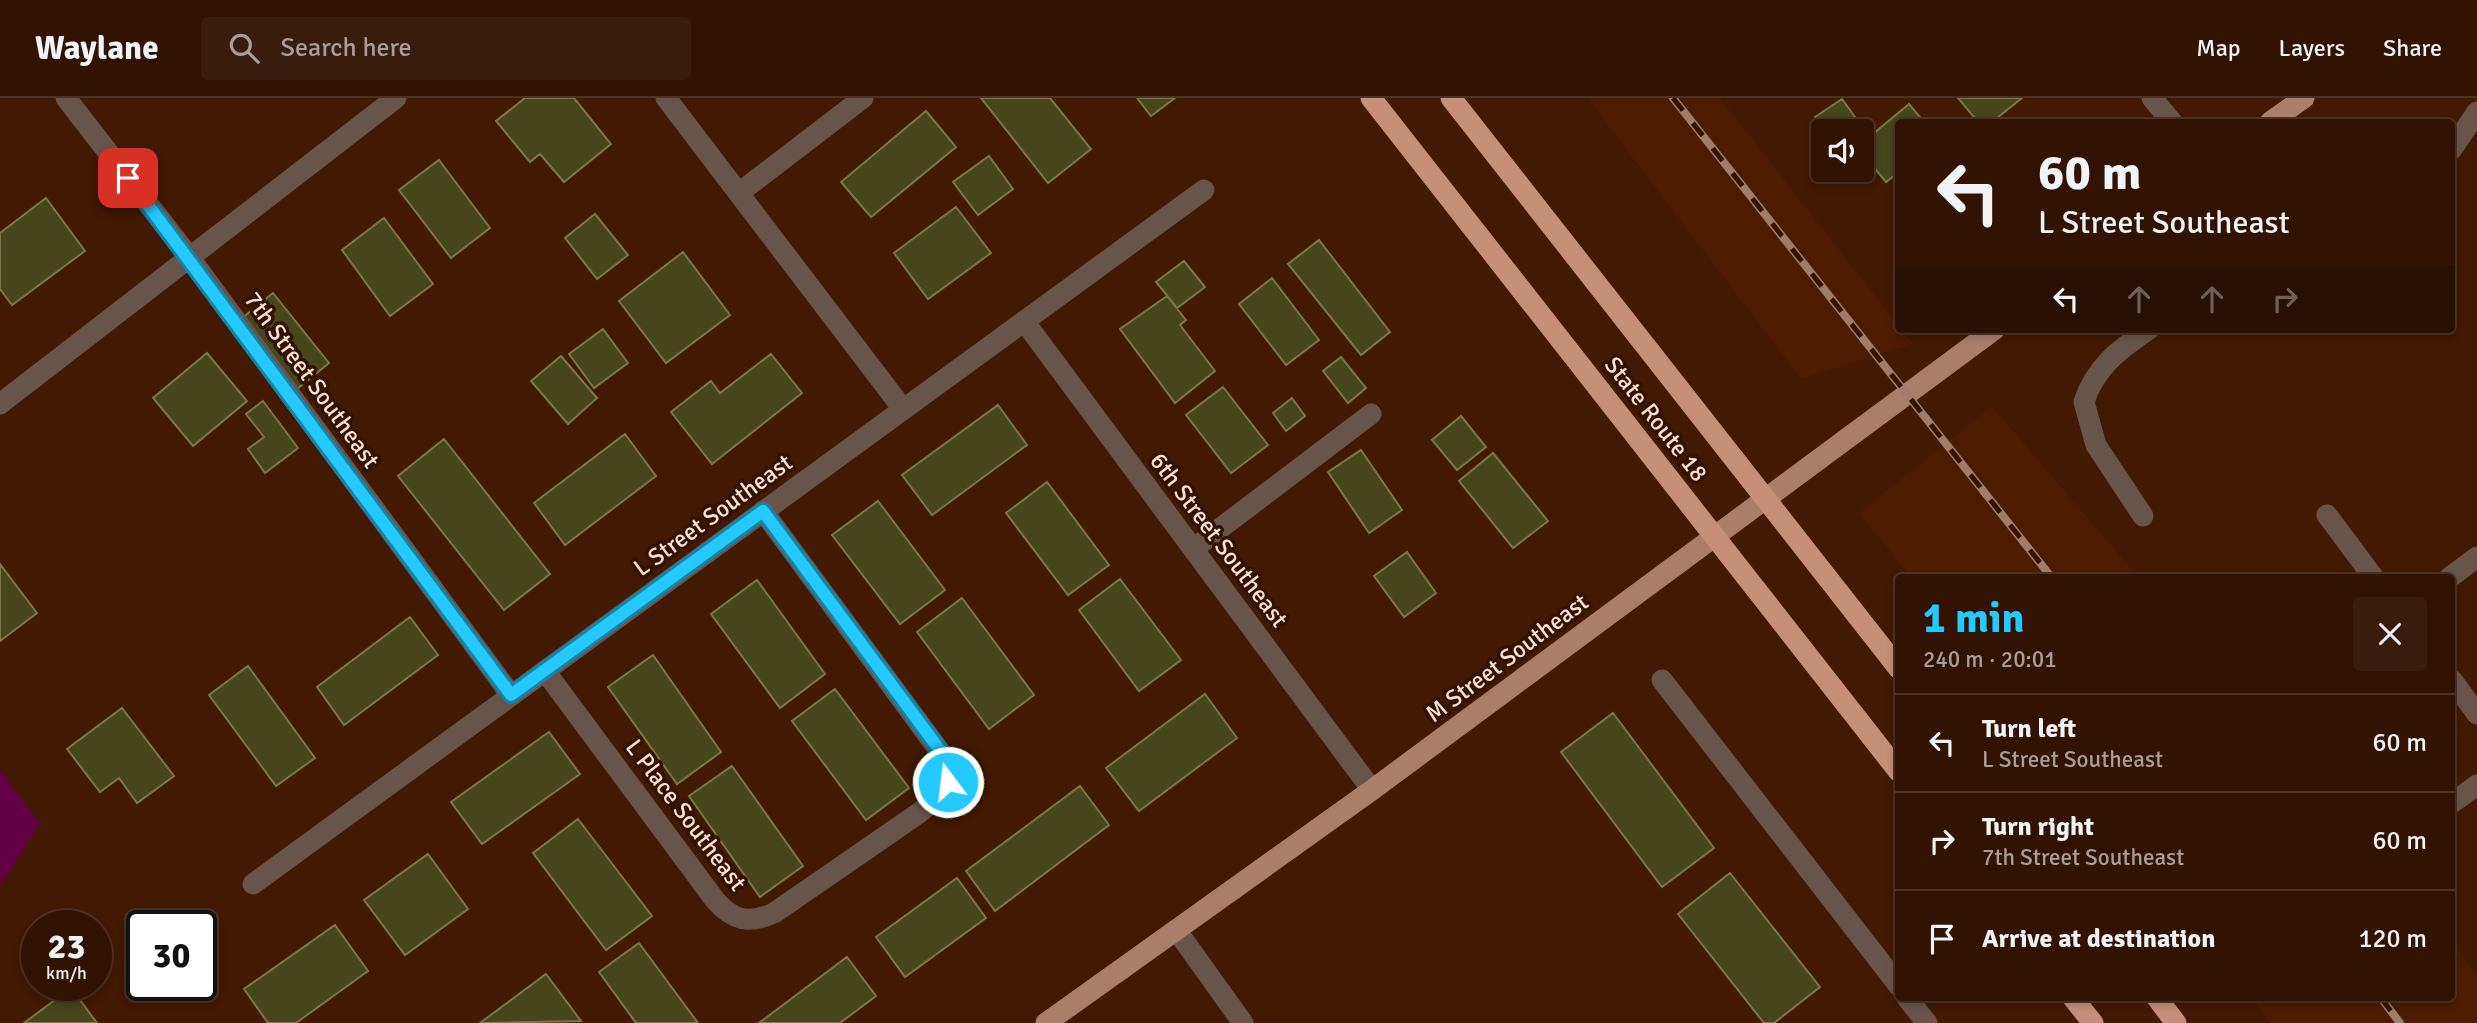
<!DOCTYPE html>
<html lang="en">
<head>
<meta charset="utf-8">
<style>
	body { margin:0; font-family:Signika,sans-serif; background:#3a1c0c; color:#f1f3f6; height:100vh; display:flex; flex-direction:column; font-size:26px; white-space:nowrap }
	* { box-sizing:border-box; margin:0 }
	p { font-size:23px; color:#a89e99 }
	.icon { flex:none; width:38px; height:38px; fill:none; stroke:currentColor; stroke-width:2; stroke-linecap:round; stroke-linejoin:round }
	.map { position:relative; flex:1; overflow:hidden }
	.sheet { position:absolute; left:1895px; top:476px; width:560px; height:427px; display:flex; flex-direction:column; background:#321302; border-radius:7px; box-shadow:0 4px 10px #0003,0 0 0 2px #4d3224 }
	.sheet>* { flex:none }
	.guide { position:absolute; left:1895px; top:21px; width:560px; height:214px; border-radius:7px; box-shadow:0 4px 10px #0003,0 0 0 2px #4d3224; background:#321302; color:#f1f3f6; overflow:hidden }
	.tools { position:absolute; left:1811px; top:21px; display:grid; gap:14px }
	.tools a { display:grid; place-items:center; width:63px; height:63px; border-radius:7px; background:#321302; box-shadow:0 4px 10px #0003,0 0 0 2px #4d3224; font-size:35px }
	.speed { position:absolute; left:21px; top:812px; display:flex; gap:14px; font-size:35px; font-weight:700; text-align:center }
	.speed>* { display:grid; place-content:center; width:91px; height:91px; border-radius:50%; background:#321302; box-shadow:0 4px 10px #0003,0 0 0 2px #4d3224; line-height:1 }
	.speed small { font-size:18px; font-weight:400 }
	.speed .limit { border:4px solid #111; border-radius:10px; background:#fff; color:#111 }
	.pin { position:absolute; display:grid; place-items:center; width:60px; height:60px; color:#fff; margin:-30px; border-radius:14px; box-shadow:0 4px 10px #0006 }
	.me { position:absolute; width:77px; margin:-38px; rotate:345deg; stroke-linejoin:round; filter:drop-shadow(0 0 5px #0008) }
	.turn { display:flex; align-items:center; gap:24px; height:147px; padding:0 28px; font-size:32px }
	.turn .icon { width:91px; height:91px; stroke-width:2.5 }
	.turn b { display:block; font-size:49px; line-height:60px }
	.lanes { display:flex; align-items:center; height:66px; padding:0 28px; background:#0003; justify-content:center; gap:35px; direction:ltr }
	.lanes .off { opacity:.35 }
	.round { display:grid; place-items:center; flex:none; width:74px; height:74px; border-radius:7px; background:#3a1c0c }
	.headline { display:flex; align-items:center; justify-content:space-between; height:119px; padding:0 28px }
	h1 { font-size:42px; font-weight:700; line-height:52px; color:#24c9fe }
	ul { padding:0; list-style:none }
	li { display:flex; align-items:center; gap:21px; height:98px; padding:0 28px; border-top:2px solid #4d3224 }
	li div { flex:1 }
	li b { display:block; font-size:26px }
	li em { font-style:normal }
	header { display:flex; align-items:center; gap:42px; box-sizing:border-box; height:98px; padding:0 35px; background:#321302; border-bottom:2px solid #4d3224 }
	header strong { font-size:33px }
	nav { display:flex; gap:38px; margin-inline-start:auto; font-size:24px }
	.search { width:490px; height:63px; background:#3a1c0c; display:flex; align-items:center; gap:18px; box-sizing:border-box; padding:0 24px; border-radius:7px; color:#a89e99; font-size:26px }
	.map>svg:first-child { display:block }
	.built { fill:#4c1c00 }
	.green { fill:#610042 }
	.building { fill:#47451c; stroke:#7a7844; stroke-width:2 }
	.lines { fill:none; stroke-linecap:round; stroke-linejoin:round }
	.minor { stroke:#69544a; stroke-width:21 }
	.major { stroke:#aa7f6a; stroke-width:21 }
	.highway { stroke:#c49077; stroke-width:21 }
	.rail-casing { stroke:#a07d6b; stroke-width:8 }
	.rail { stroke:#321303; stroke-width:5; stroke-dasharray:16; stroke-linecap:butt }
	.route-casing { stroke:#1783a5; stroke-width:18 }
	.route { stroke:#24c9fe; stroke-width:12 }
	.labels { text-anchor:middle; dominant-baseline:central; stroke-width:7; stroke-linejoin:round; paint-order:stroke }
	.street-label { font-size:24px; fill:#fce0d3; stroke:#321303 }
</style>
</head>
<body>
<header>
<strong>Waylane</strong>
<div class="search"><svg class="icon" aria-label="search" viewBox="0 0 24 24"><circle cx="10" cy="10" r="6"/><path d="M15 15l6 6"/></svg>Search here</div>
<nav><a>Map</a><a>Layers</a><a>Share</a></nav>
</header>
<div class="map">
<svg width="2477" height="925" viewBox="0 0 2477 925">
	<rect width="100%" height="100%" fill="#421902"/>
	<path class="built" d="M1587 0H1720L1913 246 1801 281Z
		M1992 308 2138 479H1911L1859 415Z
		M2452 844 2477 878V925H2271L2251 900H2452Z"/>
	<path class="green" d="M0 671 40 726 0 788Z"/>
	<path class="building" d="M525 0H574L611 46 564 84 540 56 530 64 496 23Z
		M981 0H1050L1091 51 1048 85Z
		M1137 0H1175L1151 18Z
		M1958 0H2022L1992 24H1978Z
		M1842 1 1855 19 1831 33H1825L1815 19Z
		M1909 6 1924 24H1899V74L1886 84 1862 55V45Z
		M926 13 956 49 871 119 841 84Z
		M989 58 1013 91 978 117 953 84Z
		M439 62 490 130 451 160 399 92Z
		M46 100 85 153 12 207 0 191V135Z
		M956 109 991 155 928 201 894 155Z
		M595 116 628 157 597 181 565 140Z
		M384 120 433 186 390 218 342 152Z
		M1319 142 1390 234 1361 257 1288 166Z
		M683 154 730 217 666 265 619 203Z
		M1184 163 1205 189 1177 210 1156 184Z
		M1272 180 1319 242 1286 267 1239 206Z
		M273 195 329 265 297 291 241 221Z
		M1167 198 1186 222 1180 227 1215 273 1175 305 1120 231Z
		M603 231 628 265 594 290 569 256Z
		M207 255 247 303 193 348 153 300Z
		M771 256 802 295 712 366 671 314 711 283 720 295Z
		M561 258 597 300 568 326 531 283Z
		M1341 259 1366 290 1348 305 1323 273Z
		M1223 289 1268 347 1231 375 1186 317Z
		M1292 300 1305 318 1286 333 1273 315Z
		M263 303 298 350 265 375 248 351 264 339 246 316Z
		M998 307 1027 347 932 417 902 377Z
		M1461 318 1486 349 1457 372 1432 342Z
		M625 336 656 378 565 447 534 405Z
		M444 341 550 476 504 512 398 378Z
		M1361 352 1402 412 1369 435 1328 374Z
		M1493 355 1548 423 1513 450 1459 383Z
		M1047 384 1109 467 1068 497 1006 415Z
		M878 403 945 492 900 526 832 437Z
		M1407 454 1436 495 1404 519 1374 478Z
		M0 466 37 515 0 543Z
		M1120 481 1181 562 1139 593 1079 512Z
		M757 482 825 576 780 610 711 516Z
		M962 500 1034 597 989 631 917 534Z
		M410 519 438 557 344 627 317 589Z
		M653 557 721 654 677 686 608 589Z
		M248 568 315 660 276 688 209 597Z
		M835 591 909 690 866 722 792 623Z
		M1205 596 1237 640 1139 713 1106 670Z
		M122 610 174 678 137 705 119 680 100 694 67 651Z
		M1613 615 1714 750 1662 789 1561 654Z
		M549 634 580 676 482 746 451 704Z
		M732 668 803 768 760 799 689 698Z
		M1080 688 1109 727 995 813 966 773Z
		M578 721 652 818 606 852 533 755Z
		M428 756 468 811 405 857 364 802Z
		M1730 775 1820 889 1774 925H1764L1678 816Z
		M957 780 986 820 905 879 876 839Z
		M335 827 368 873 296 925H268L244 891Z
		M639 845 698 925H636L599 874Z
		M847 859 876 898 840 925H759Z
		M546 876 581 923 480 925Z
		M71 890 97 925H24Z"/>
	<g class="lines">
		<path class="minor" d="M66 0 190 160 511 597
			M666 0 903 311
			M2152 0 2172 24
			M2452 51 2477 14
			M739 95 863 0
			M1024 223 1372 692
			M0 306 396 0
			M2327 417 2374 480
			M2143 418 2096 347 2084 304C2095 269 2120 251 2149 231
			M1193 451 1371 316
			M2449 480 2477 459
			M545 573 715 802C733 823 749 826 774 815L919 715 943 695 948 672 941 655 763 413
			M1662 582 1899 888
			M2452 582 2477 616
			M2452 705 2477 687
			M253 786 1204 92
			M1177 833 1243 925
			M1907 900 1927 925"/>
		<path class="major" d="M2270 24 2304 0
			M1046 925 1372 692 1995 231"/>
		<path class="highway" d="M1371 0 1899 674
			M1451 0 1899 571
			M2073 900 2093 925
			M2157 900 2176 925"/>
		<defs>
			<path id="rail" d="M1673 0 2052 480
				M2381 900 2400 925"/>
		</defs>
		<use href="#rail" class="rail-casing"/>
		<use href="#rail" class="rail"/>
	</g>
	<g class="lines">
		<defs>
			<path id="route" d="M128 80 511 597 763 413 942 655 948 671V684"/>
		</defs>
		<use href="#route" class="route-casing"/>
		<use href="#route" class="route"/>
	</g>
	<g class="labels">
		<g class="street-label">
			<text transform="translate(312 282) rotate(54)">7th Street Southeast</text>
			<text transform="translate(1656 321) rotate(52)">State Route 18</text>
			<text transform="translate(713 417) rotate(-36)">L Street Southeast</text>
			<text transform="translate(1219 442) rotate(53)">6th Street Southeast</text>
			<text transform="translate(1507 560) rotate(-37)">M Street Southeast</text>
			<text transform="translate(686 717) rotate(53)">L Place Southeast</text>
		</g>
	</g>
</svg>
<div class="tools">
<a><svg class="icon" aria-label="sound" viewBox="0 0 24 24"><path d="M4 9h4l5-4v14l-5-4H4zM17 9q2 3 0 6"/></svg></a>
</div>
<div class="speed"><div>23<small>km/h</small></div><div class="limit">30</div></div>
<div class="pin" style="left:128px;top:80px;background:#d93025"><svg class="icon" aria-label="arrive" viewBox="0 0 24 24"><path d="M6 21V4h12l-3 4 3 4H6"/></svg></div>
<svg class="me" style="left:948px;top:684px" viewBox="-20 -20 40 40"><circle r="17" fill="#24c9fe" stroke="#fff" stroke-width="3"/><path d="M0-11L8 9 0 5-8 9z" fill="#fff"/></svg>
<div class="guide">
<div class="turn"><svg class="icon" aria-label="left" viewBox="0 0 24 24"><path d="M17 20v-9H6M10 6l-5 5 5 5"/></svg><div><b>60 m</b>L Street Southeast</div></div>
<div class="lanes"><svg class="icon" aria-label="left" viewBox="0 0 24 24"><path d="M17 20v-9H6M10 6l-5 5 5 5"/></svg><svg class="icon off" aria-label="ahead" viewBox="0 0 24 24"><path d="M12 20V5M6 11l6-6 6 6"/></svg><svg class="icon off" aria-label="ahead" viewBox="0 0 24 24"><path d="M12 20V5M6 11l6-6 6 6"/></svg><svg class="icon off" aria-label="right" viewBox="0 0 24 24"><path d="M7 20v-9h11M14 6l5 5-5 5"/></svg></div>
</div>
<section class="sheet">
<div class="headline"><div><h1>1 min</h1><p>240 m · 20:01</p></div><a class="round"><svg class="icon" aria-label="close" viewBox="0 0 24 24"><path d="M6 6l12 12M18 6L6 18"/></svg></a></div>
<ul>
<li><svg class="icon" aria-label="left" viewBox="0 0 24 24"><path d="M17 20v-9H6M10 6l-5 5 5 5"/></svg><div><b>Turn left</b><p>L Street Southeast</p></div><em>60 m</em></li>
<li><svg class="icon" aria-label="right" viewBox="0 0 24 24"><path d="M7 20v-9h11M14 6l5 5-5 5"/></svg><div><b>Turn right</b><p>7th Street Southeast</p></div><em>60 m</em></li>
<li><svg class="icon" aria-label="arrive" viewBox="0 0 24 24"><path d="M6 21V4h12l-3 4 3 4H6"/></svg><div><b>Arrive at destination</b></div><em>120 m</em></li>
</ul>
</section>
</div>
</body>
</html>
